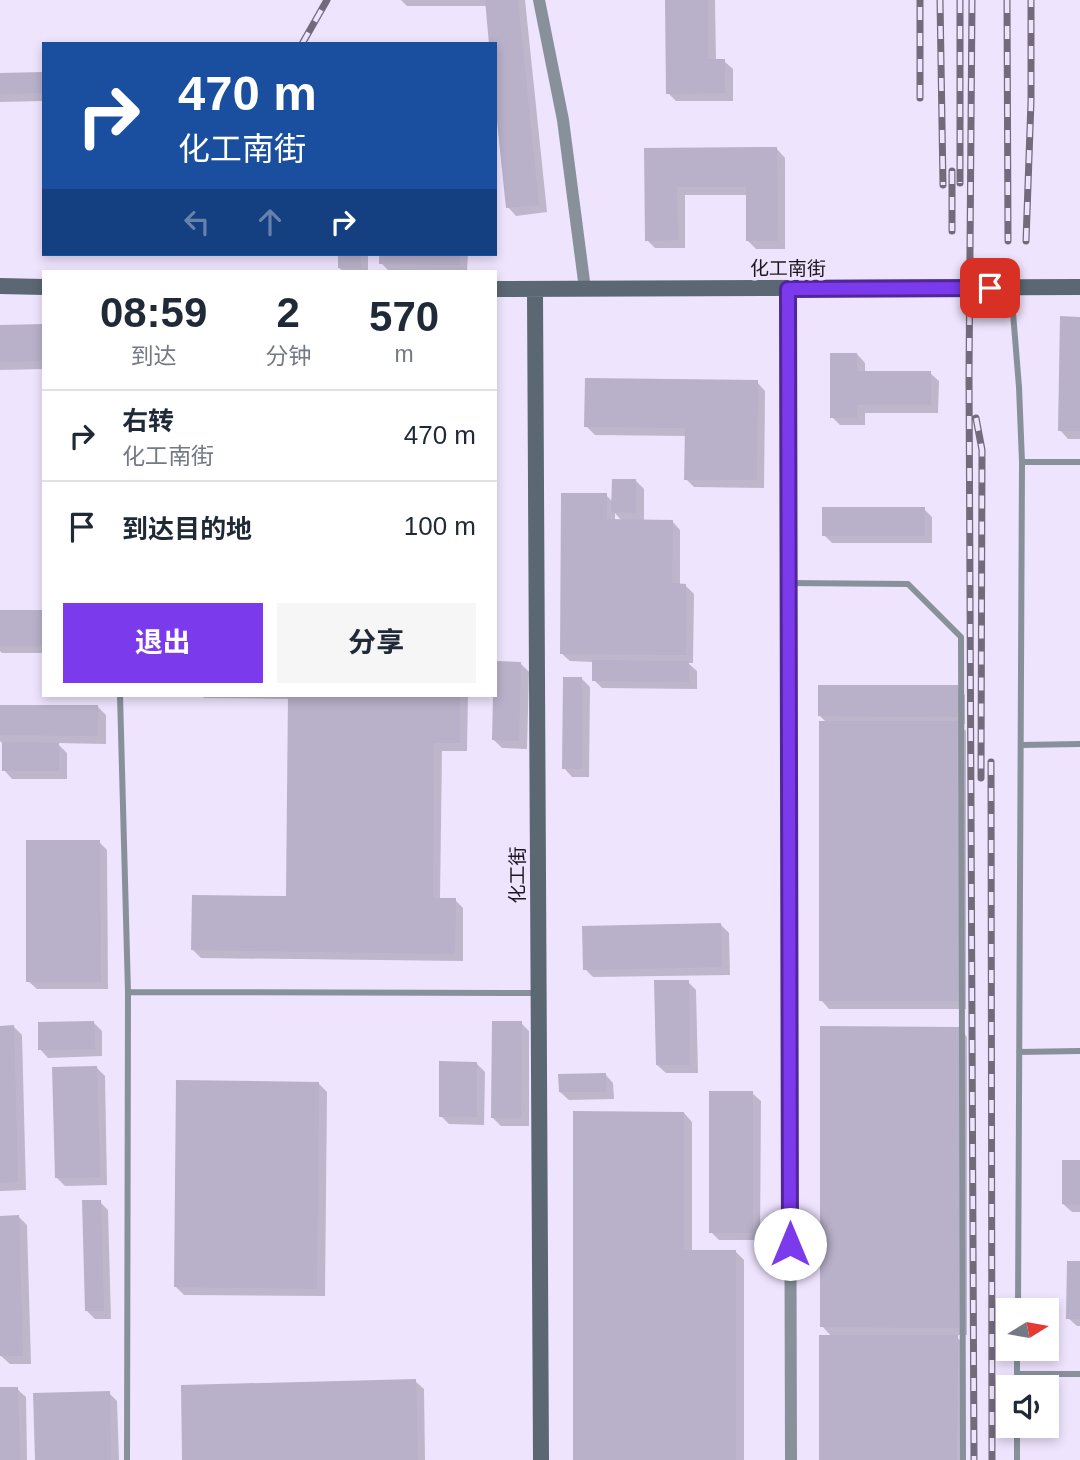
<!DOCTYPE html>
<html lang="zh">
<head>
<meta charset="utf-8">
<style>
	body { margin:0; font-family:Arial,"Noto Sans SC",sans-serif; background:#f6f6f7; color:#1f2937; height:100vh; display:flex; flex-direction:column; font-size:26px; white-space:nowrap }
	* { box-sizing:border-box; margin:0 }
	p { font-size:23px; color:#747a83 }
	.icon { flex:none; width:38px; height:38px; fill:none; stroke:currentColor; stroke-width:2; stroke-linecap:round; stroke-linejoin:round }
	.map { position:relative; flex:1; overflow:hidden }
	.drawer { position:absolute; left:42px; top:270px; width:455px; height:427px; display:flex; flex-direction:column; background:#fff; border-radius:0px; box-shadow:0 4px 10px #0003 }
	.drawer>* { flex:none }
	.banner { position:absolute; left:42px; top:42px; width:455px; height:214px; border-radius:0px; box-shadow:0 4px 10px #0003; background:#1a4fa0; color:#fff; overflow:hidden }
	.needle { width:46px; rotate:79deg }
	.buttons { position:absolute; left:996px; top:1298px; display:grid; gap:14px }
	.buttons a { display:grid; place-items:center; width:63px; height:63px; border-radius:0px; background:#fff; box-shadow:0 4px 10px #0003; font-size:35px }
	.pin { position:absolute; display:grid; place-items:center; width:60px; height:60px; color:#fff; margin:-30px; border-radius:14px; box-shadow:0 4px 10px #0006 }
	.me { position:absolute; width:77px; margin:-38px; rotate:0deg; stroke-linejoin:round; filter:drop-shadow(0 0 5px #0008) }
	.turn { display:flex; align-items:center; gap:24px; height:147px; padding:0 21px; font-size:32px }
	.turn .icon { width:91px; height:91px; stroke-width:2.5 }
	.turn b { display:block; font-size:49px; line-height:60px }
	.lanes { display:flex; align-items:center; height:66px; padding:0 21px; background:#0003; justify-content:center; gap:35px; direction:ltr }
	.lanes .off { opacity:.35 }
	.eta { display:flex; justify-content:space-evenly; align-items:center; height:119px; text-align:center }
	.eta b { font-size:42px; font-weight:700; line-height:49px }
	.primary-button { display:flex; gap:14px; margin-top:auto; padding:14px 21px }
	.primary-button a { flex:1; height:80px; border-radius:0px; background:#7c3aed; color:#fff; font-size:28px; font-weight:700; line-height:80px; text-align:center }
	.primary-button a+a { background:#f6f6f7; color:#1f2937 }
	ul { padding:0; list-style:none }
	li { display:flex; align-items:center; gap:21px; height:91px; padding:0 21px; border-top:2px solid #e0e1e3 }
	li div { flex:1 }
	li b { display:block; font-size:26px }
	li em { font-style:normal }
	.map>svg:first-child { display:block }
	.shadow { fill:#0003; fill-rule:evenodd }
	.building { fill:#b9b0c9 }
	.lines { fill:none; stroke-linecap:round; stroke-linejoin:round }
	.lane { stroke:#88919a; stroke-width:6 }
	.street { stroke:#88919a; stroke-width:12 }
	.secondary { stroke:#5b6773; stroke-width:16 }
	.rail-casing { stroke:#716b7b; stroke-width:7 }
	.rail { stroke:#eee4fe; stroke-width:4.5; stroke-dasharray:13; stroke-linecap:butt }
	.route-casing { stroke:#51269a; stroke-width:18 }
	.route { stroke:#7c3aed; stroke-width:12 }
	.labels { text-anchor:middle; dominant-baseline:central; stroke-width:7; stroke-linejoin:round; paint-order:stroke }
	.street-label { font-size:19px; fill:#1a161f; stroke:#eee4fe }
</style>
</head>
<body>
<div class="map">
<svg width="1080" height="1460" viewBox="0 0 1080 1460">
	<rect width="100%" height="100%" fill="#eee4fe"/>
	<path class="shadow" d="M401 0H525L547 212 516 216 508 207 495 44 487 6H407Z
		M667 0H715L716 61H724L733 69V101H676L668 93Z
		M44 74V101L0 102V75Z
		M777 149 785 158V249H756L748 241V195H685V248H655L647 240 646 150Z
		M339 254H368V271H343L339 268Z
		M381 254H468L467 271H389L381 263Z
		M1080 318V439H1068L1060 430Z
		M44 326V369L0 370V327Z
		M857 354 865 363V373H930L939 381 938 413H865V425H840L832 417Z
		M757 382 765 391 764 488 694 487 686 479V436L595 435 586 426Z
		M636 481 644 489V521H672L680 530V585H685L694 594 693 663H688L697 671V689L602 688 594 680V662L570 661 561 653 606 495 613 502ZM615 513 622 521H615Z
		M924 509 932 517V543H832L824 535Z
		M0 612H44V653H2L0 651Z
		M521 664 529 672 527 749 502 748 494 740Z
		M582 679 590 687 589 777H572L564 768Z
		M957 687 965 695V724H959L966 731V1009H829L821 1000 827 723 820 716Z
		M201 695H468L467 751H442L440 900H455L463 908V961L201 958 193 950 288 898 290 699 204 698Z
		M0 706 98 707 106 715V744L57 743 67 753V779H12L4 770 2 743 0 741Z
		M99 842 107 850 108 989H37L28 981Z
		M721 925 729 933 730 975 593 977 585 969Z
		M688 982 696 990 698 1073H666L657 1065Z
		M94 1023 102 1031V1056L48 1058 40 1049Z
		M521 1023 529 1031V1126H501L492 1117Z
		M0 1027H14L22 1035 26 1190 0 1191Z
		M959 1028 967 1037V1335H955L965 1346V1460H821L832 1337 822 1326Z
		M477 1064 485 1072 484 1125 449 1124 441 1116Z
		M96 1067 105 1076 107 1185 65 1186 57 1178Z
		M605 1074 613 1083 614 1099 569 1100 560 1092Z
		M319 1084 327 1092 325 1296 184 1295 176 1287Z
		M752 1093 761 1101 760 1240H719L711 1232Z
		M684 1113 692 1122V1252H736L744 1260V1460H575Z
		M1080 1162V1212H1072L1063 1204Z
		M100 1202 108 1210 111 1319H95L87 1311Z
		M0 1217H19L27 1225 31 1364H10L1 1356Z
		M1080 1263V1326H1077L1068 1318Z
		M415 1381 424 1389 425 1460H184Z
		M0 1389H17L26 1397 27 1460H0Z
		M109 1393 117 1401 119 1460H36Z"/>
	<path class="building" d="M485 0H518L539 205 506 208 495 102V44H489Z
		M665 0H708V59H725V93L666 94Z
		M44 72V93L0 94V73Z
		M777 147 778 241H746V187H677L678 240 645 241 644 148Z
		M338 254H361V268H338Z
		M379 254H460V265L379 264Z
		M1060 316 1080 317V431H1058Z
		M44 324V361L0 362V325Z
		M830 353H857V371H931V405H857V418H830Z
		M585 378 758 380 757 480H684L685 428 584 427Z
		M612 479H636V513L611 512Z
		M561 493H607V519L673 520 672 583 686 584V655L560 654Z
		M822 507H925V536H822Z
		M0 610H44V646H0Z
		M592 660 689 661V682L592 681Z
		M495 661 521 662 519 741 492 740 493 695H495Z
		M563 677H582V769H562Z
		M818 685H958V717L818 716Z
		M288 695H460V743H434L433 898H456L455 954 191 950 192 895 286 896Z
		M0 705H98V736L0 735Z
		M819 721H959V1001H819Z
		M2 742 59 743V771H2Z
		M26 840H100L101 982H26Z
		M721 923 722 967 583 970 582 926Z
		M654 980H689L690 1065H656Z
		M94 1021 95 1049 38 1050V1022Z
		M492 1021H522L521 1118H491Z
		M14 1025 18 1182 0 1183V1026Z
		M820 1026 960 1027 959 1328 820 1327Z
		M439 1061 477 1062V1117H439Z
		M97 1066 100 1177 55 1178 52 1067Z
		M606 1073V1092H559L558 1074Z
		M176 1080 319 1082 317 1289 174 1287Z
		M709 1091H753V1233H709Z
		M573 1111 684 1112V1250H736V1460H573Z
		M1062 1160H1080V1205L1062 1204Z
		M82 1200H101L104 1311H85Z
		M19 1215 23 1356H0V1216Z
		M1067 1261H1080V1319H1066Z
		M819 1335H958L957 1460H819Z
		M416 1379 418 1460H182L181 1385Z
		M0 1387H18L20 1460H0Z
		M110 1391 111 1460H35L33 1393Z"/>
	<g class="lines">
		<path class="lane" d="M1011 288 1019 387 1022 462 1018 1311
			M1022 462H1080
			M788 583 908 584 961 637 963 1460
			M120 695 128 992 127 1460
			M1021 745 1080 744
			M128 992 536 993
			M1019 1052 1080 1051
			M1017 1374H1080
			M1017 1388V1349
			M1017 1460V1426"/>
		<path class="street" d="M539 0 563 120 585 289
			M788 289 791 1460"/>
		<path class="secondary" d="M0 286 44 287
			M495 289 1080 287
			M535 290 541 1460"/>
		<defs>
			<path id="rail" d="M940 0 943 185
				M960 0V183
				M972 0 969 375 974 1460
				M1007 0 1008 241
				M302 44 327 0
				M920 98V0
				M952 171V231
				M1026 241 1031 101V0
				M976 418 982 450 981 778
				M991 762 992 1460"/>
		</defs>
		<use href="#rail" class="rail-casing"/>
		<use href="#rail" class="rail"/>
	</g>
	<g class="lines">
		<defs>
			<path id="route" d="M790 1244 788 289 990 288"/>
		</defs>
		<use href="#route" class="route-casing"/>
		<use href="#route" class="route"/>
	</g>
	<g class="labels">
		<g class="street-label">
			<text x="788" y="268">化工南街</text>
			<text transform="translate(517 875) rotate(-90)">化工街</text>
		</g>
	</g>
</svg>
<div class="buttons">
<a><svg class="needle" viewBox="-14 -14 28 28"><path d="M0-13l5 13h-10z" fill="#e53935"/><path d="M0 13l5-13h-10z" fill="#747a83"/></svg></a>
<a><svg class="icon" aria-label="sound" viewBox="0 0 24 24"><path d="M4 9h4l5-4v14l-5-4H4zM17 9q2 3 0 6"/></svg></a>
</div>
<div class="pin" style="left:990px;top:288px;background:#d93025"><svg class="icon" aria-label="arrive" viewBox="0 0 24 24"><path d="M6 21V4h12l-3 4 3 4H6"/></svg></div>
<svg class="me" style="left:790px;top:1244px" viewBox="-20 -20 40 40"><circle r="19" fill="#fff"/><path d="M0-13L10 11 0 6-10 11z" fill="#7c3aed"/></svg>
<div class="banner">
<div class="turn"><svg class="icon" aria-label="right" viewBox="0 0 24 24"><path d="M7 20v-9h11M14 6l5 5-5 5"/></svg><div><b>470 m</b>化工南街</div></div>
<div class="lanes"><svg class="icon off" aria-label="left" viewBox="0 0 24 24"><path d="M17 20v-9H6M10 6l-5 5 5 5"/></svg><svg class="icon off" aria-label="ahead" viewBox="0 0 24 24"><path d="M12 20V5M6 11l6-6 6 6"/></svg><svg class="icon" aria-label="right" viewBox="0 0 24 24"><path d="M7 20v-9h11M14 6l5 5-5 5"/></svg></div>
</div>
<section class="drawer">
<div class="eta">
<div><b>08:59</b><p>到达</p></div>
<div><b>2</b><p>分钟</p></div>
<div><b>570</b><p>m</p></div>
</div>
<ul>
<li><svg class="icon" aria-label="right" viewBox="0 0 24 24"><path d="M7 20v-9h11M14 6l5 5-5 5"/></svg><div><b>右转</b><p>化工南街</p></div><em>470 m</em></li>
<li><svg class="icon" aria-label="arrive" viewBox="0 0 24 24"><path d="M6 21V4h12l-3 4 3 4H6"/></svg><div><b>到达目的地</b></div><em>100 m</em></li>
</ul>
<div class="primary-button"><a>退出</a><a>分享</a></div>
</section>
</div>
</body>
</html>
